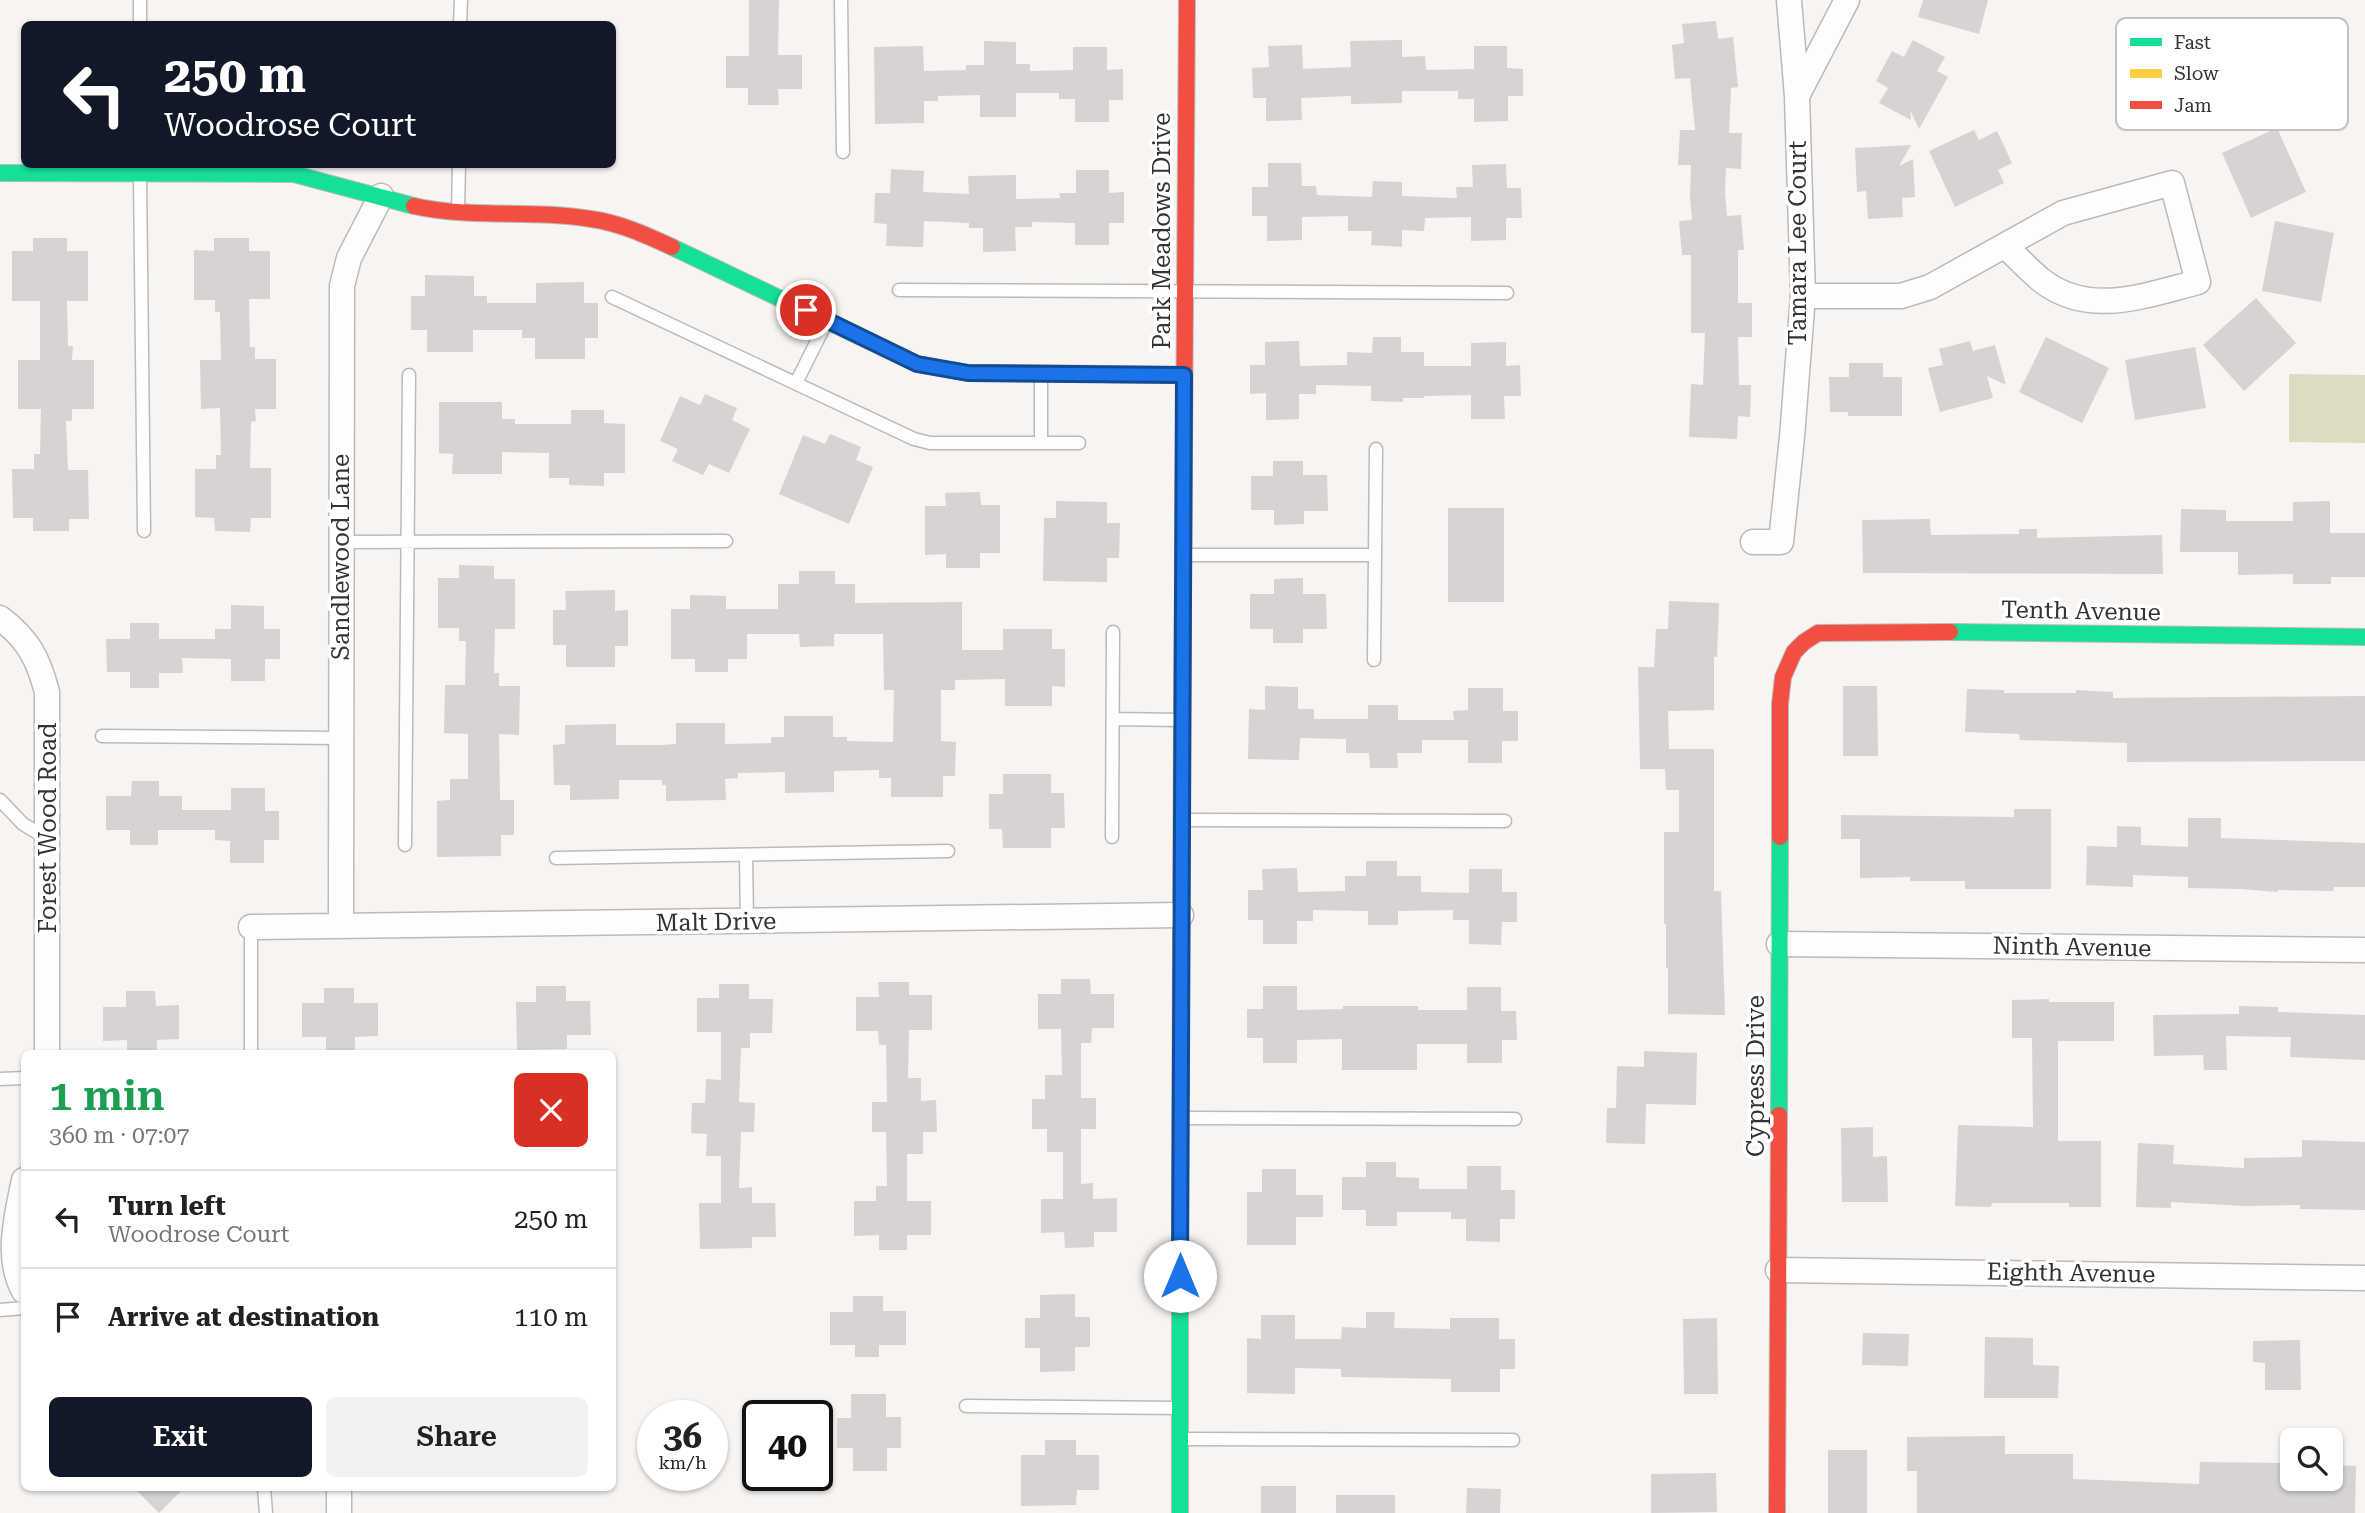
<!DOCTYPE html>
<html lang="en">
<head>
<meta charset="utf-8">
<style>
	body { margin:0; font-family:"Roboto Serif",serif; background:#f2f2f2; color:#222; height:100vh; display:flex; flex-direction:column; font-size:26px; white-space:nowrap }
	* { box-sizing:border-box; margin:0 }
	p { font-size:23px; color:#767676 }
	.icon { flex:none; width:38px; height:38px; fill:none; stroke:currentColor; stroke-width:2; stroke-linecap:round; stroke-linejoin:round }
	.map { position:relative; flex:1; overflow:hidden }
	.panel { position:absolute; left:21px; top:1050px; width:595px; height:441px; display:flex; flex-direction:column; background:#fff; border-radius:10px; box-shadow:0 2px 5px #0004 }
	.panel>* { flex:none }
	.banner { position:absolute; left:21px; top:21px; width:595px; height:147px; border-radius:10px; box-shadow:0 2px 5px #0004; background:#111827; color:#fff; overflow:hidden }
	.controls { position:absolute; left:2280px; top:1428px; display:grid; gap:14px }
	.controls a { display:grid; place-items:center; width:63px; height:63px; border-radius:10px; background:#fff; box-shadow:0 2px 5px #0004; font-size:35px }
	.speed { position:absolute; left:637px; top:1400px; display:flex; gap:14px; font-size:35px; font-weight:700; text-align:center }
	.speed>* { display:grid; place-content:center; width:91px; height:91px; border-radius:50%; background:#fff; box-shadow:0 2px 5px #0004; line-height:1 }
	.speed small { font-size:18px; font-weight:400 }
	.speed .limit { border:4px solid #111; border-radius:10px; background:#fff; color:#111 }
	.pin { position:absolute; display:grid; place-items:center; width:60px; height:60px; color:#fff; margin:-30px; border:4px solid #fff; border-radius:50%; box-shadow:0 2px 7px #0007 }
	.me { position:absolute; width:77px; margin:-38px; rotate:0deg; stroke-linejoin:round; filter:drop-shadow(0 0 5px #0008) }
	.turn { display:flex; align-items:center; gap:24px; height:147px; padding:0 28px; font-size:32px }
	.turn .icon { width:91px; height:91px; stroke-width:2.5 }
	.turn b { display:block; font-size:49px; line-height:60px }
	.round { display:grid; place-items:center; flex:none; width:74px; height:74px; border-radius:10px; background:#f2f2f2 }
	.overview { display:flex; align-items:center; justify-content:space-between; height:119px; padding:0 28px }
	h1 { font-size:42px; font-weight:600; line-height:52px; color:#1e9e55 }
	.cta { display:flex; gap:14px; margin-top:auto; padding:14px 28px }
	.cta a { flex:1; height:80px; border-radius:10px; background:#111827; color:#fff; font-size:28px; font-weight:600; line-height:80px; text-align:center }
	.cta a+a { background:#f2f2f2; color:#222 }
	ul { padding:0; list-style:none }
	li { display:flex; align-items:center; gap:21px; height:98px; padding:0 28px; border-top:2px solid #e0e0e0 }
	li div { flex:1 }
	li b { display:block; font-size:26px }
	li em { font-style:normal }
	.map>svg:first-child { display:block }
	.green { fill:#dddbc2 }
	.building { fill:#d6d3d2 }
	.lines { fill:none; stroke-linecap:round; stroke-linejoin:round }
	.lane-casing { stroke:#bcbab8; stroke-width:15 }
	.street-casing { stroke:#bcbab8; stroke-width:27 }
	.fast-casing { stroke:#bcbab8; stroke-width:18 }
	.slow-casing { stroke:#bcbab8; stroke-width:18 }
	.jam-casing { stroke:#bcbab8; stroke-width:18 }
	.lane { stroke:#fefdfd; stroke-width:12 }
	.street { stroke:#fefdfd; stroke-width:24 }
	.fast { stroke:#16e098; stroke-width:16 }
	.slow { stroke:#ffcf43; stroke-width:16 }
	.jam { stroke:#f24e42; stroke-width:16 }
	.route-casing { stroke:#114b97; stroke-width:18 }
	.route { stroke:#1a73e8; stroke-width:12 }
	.labels { text-anchor:middle; dominant-baseline:central; stroke-width:7; stroke-linejoin:round; paint-order:stroke }
	.street-label { font-size:24px; fill:#353231; stroke:#fff }
	.key { fill:#fff; stroke:#c2c2c1; stroke-width:2 }
	.key-label { font-size:19px; fill:#353231 }
</style>
</head>
<body>
<div class="map">
<svg width="2365" height="1513" viewBox="0 0 2365 1513">
	<rect width="100%" height="100%" fill="#f7f4f2"/>
	<path class="green" d="M2289 374 2365 375V443L2289 442Z"/>
	<path class="building" d="M749 0H779L778 55H802V89H778L779 105H748V88H726V56H749Z
		M1923 0H1988L1979 34 1918 17Z
		M1716 21 1718 39 1733 37 1738 87 1731 88 1729 133H1742L1741 169 1726 168 1725 192 1727 216 1741 215 1744 250H1738V303H1752V337H1738L1739 385H1751L1750 417 1738 416 1737 439 1689 437 1691 384 1703 385 1705 333H1691V255H1682L1679 221 1692 220 1690 196 1691 165H1678L1680 130H1695L1690 78 1675 79 1672 45 1684 43 1682 24Z
		M1402 40V57L1425 56 1426 70 1474 69V46H1507V68L1523 69V96H1508V121L1474 122V99H1458V91H1402V103L1351 104V96L1301 98 1302 120 1266 121V98H1253L1252 68 1269 67 1268 46 1302 45 1303 69 1351 67 1350 41Z
		M1913 40 1945 57 1937 71 1948 77 1919 129 1910 110 1911 120 1879 103 1888 88 1876 81 1892 51 1904 57Z
		M984 41 1016 42V64H1030V71L1073 70V47H1107V70L1123 69V100H1109V122H1075V99H1059V93H1016V117H980V95L938 96V101H924V123L875 124 874 47 923 46 924 71 966 70V65H984Z
		M2277 128 2306 192 2251 218 2222 153Z
		M1974 130 1979 140 1997 131 2012 163 1998 170 2004 183 1955 207 1929 151Z
		M1911 145 1899 166 1913 159 1915 197 1902 198 1903 217 1868 219 1866 191 1857 192 1855 148Z
		M1268 163H1301L1302 186H1316L1317 195 1372 197 1373 181 1402 182V196L1457 198 1456 187H1473L1472 165 1506 164 1507 188H1521L1522 218H1506V240L1471 241V217L1425 218 1424 231 1402 230V247L1371 245 1372 231H1348V216L1302 217V240L1267 241V216H1252V187H1268Z
		M891 169 924 171 923 192 969 194 968 176 1016 175V199L1060 198 1059 193H1076V170H1109V193L1124 192V223H1109V245H1075V223L1032 222V227H1015L1016 251 983 252V228H969V223L924 221 923 247 886 246 887 224 874 223 875 193H890Z
		M2275 221 2334 233 2321 302 2262 291Z
		M33 238H67V251H88V301H67L68 346H73L72 360H94V409H72V421H66L68 470H88L89 519H69V531H33V518H13L12 469H34V454H40L41 409H18V360H40V301H12V251H33Z
		M214 238H249V251H270V299H249L250 347H255V359H276V409H255L256 421 251 422 250 468H271V518H251L250 532 215 531 214 518 195 517V469H216V455H221L220 408 201 409 200 360H221L220 312H215V300H194V250L214 251Z
		M425 275 474 276V296H487V303H536V283L584 282V303H598V338H585V359H535V338H522V330H473V352H427V330H411V296H425Z
		M2256 298 2296 343 2244 391 2203 345Z
		M1373 337H1401V352H1424V366H1471V343L1506 342V366L1520 365 1521 396H1504L1505 419H1471V395L1424 396V398H1403V402L1371 401V386L1316 385V394H1299V419L1266 420V393L1250 394V365H1265V342L1299 341 1300 366 1347 365V352L1372 353Z
		M2046 337 2109 368 2082 423 2019 392Z
		M1970 341 1973 351 1995 345 2006 385 1987 376 1993 398 1940 412 1928 368 1943 365 1939 349Z
		M2195 347 2206 408 2135 420 2125 360Z
		M1849 363H1883V377H1902V416H1848V412H1830L1829 377H1849Z
		M705 394 737 408 732 420 750 429 729 473 709 464 703 475 672 461 678 449 660 441 680 396 700 405Z
		M439 402H502V419H515V424H571V410H604V423L625 424V473H604V486L569 485V478H549V453L502 452V474H452L453 454 439 453Z
		M830 434 861 447 856 460 873 467 849 524 779 494 803 435 825 444Z
		M1273 461H1303V475H1327L1328 511H1304V524L1274 525V510H1251V476H1273Z
		M980 492 981 505H1000V553H980V568H946V554L925 555V506H946L945 493Z
		M1056 501 1107 502V523H1120L1119 558H1107V582L1043 581 1044 518H1056Z
		M2330 501V533H2365V577H2331V584H2293V574L2238 575V552H2180L2181 509 2226 510V521H2293V502Z
		M1448 508H1504V602H1448Z
		M1930 519 1931 535 2019 534V529H2037V538L2162 535 2163 574 1863 573 1862 520Z
		M459 565 494 566V579H515V629H495L494 673H499V686H520L519 735 499 734 500 800H514V835H501V856L437 857V801L450 800V779H468V734L444 733 445 685H465L466 641H459V628H438V578H459Z
		M799 571H835V584H855V603L962 602V650H1003V629H1052V649H1065V687L1052 686V706H1005V679L955 680V690H941V741L956 742 955 776H943V797H891V778H879V770L834 771V792L785 793V772L738 773V778L725 779 726 800 666 801V785H662V780H619V799L570 800V785H554L553 745 565 744V725L616 724V745H661L676 744V723H725V744L771 743V737H784V716H833V737H847V741L893 742 894 690H884L883 634H834V646L800 647 799 634H747V659H728V672H695V659H671V609H690V595L726 596V609H778V584H799Z
		M1303 578V594H1326L1327 629H1303V643H1273V629H1250V594H1274V579Z
		M615 590V611L628 610V646H615V667H566V645H553V610H566L565 591Z
		M1669 601 1719 603 1717 657H1714V710L1668 711 1669 749H1714V891H1721L1725 1015 1668 1014V968H1666V924H1664V832H1679V790H1666L1665 769H1640L1638 667H1654L1656 629H1668Z
		M231 605 264 606V629H280V659H265V681H231V659L182 658 183 673H159V688H130V672H107L106 639H130V623H159V639H215V629H231Z
		M1265 686 1298 687V709H1314V719H1368V705H1398V720H1454L1453 711 1468 710V688H1503V711H1518V741H1502V763H1468V740H1422V753H1397L1398 768H1370L1369 753H1346V739L1300 738 1299 760 1248 759 1249 709 1265 710Z
		M1843 686H1877L1878 756H1843Z
		M1967 689 2004 690V693H2076V690L2113 692V698L2365 696V761L2127 762V743L2020 740 2019 734 1965 732Z
		M1003 774H1051V793H1064L1065 828H1051V848H1003L1002 829H989V794H1003Z
		M132 781H159V796H182V810H231V788H265V811H279V840H264V863H230V841L215 840V830H158V845H130V830H106V796H131Z
		M2014 809H2051V889H1965V881H1910V877L1860 878V839H1841V815L2014 817Z
		M2188 818H2221V838L2365 843V887H2334L2333 891 2278 890V892L2241 889 2188 888V877L2133 875V887L2086 885 2087 846 2117 847V826L2141 827V845L2188 847Z
		M1366 861H1397V876H1421V892L1469 893V869H1502V892H1517V922H1502L1501 945 1469 944V920H1453V910L1398 911V925H1368V911L1313 910V921H1297V944H1263V920H1248V890H1263L1262 869 1297 868 1298 892 1345 891V876H1366Z
		M1061 979H1090L1091 994H1114V1028H1092L1091 1043H1081V1098H1096V1129H1081V1184L1093 1183V1199L1117 1198V1232H1094V1247L1065 1248 1064 1232 1041 1233V1199H1063V1152H1047V1129H1032V1099H1045V1075H1062L1061 1029H1038V994H1061Z
		M878 982H909V995H932V1030H909L908 1078H921V1101L936 1100 937 1132H923V1154H907V1201H931V1235H907V1250H879V1235L854 1236V1201H876V1186H887L886 1132H872V1102H887L886 1045H879L878 1031H856V997H879Z
		M719 984H749V999H773L772 1033H750V1048H741L739 1102 755 1103 754 1132H741L739 1188 752 1187V1203H775L776 1237H752V1248L700 1249 699 1203H721V1156H706L707 1134 691 1133 692 1103H705L706 1079 721 1080V1032H697V998H719Z
		M536 986H566V1001H590L591 1035H567V1049L517 1050 516 1002H536Z
		M1263 986H1297V1010L1343 1009V1006H1418V1010H1467V987H1501V1011H1516L1517 1040H1502V1063H1467V1044H1417V1070H1342V1039L1297 1040V1063H1263V1038H1247V1009H1263Z
		M324 988H354V1003H378V1036L355 1037V1052H326V1037H302V1003H324Z
		M126 991H155L156 1006 179 1005V1039L157 1040V1054H127V1040L103 1041V1007H126Z
		M2049 999V1002H2114V1041H2058V1141H2101V1207H2069V1203H1992L1991 1207 1955 1206 1958 1125 2033 1127 2032 1038H2012V1000Z
		M2239 1006 2278 1007V1012L2365 1015V1060L2290 1057 2291 1037 2226 1036 2227 1070H2204L2203 1055 2154 1056 2153 1015 2239 1014Z
		M1644 1051 1697 1053 1696 1105 1646 1104 1645 1144 1606 1143 1607 1108H1616L1617 1066 1644 1067Z
		M1873 1127V1157L1887 1156 1888 1202H1842L1841 1128Z
		M2302 1140 2365 1142V1210L2300 1209V1205L2245 1206 2171 1202V1208L2136 1207 2138 1143 2174 1145 2173 1164 2244 1168V1158L2302 1157Z
		M1366 1162H1396V1177L1419 1178V1189H1467V1166H1501V1190H1515V1219H1500V1242L1466 1241V1219H1451V1212H1397V1226H1366V1210H1342V1177H1366Z
		M1262 1169H1296V1195H1323V1217H1296V1245H1247V1192H1262Z
		M1075 1294V1317H1090V1347H1075V1371L1040 1372V1348H1025V1318H1040V1295Z
		M853 1296H883V1311H906V1345H879V1357H855V1345H830V1312H853Z
		M1366 1312H1395L1394 1328 1450 1329V1318H1499V1339H1515V1369H1500V1392H1451V1379L1341 1377V1369L1295 1368V1394L1247 1393V1338L1261 1339V1315H1295V1339H1341L1342 1327 1366 1328Z
		M1717 1318 1718 1394H1684L1683 1319Z
		M1863 1333 1909 1334 1908 1366 1862 1365Z
		M1985 1337 2033 1338V1365L2059 1366 2058 1398H1984Z
		M2300 1340 2301 1390H2265V1363L2253 1362V1341Z
		M851 1394H886V1417H901V1448H887V1471H853V1448H837V1418H851Z
		M2005 1436V1454H2073V1479L2199 1484 2200 1462 2292 1463V1479H2331V1465L2356 1466 2355 1513H1917V1471H1907V1437Z
		M1045 1440H1076V1455H1099V1490H1077L1076 1505 1021 1506V1455H1045Z
		M1828 1450H1867V1513H1828Z
		M1716 1473 1717 1512 1651 1513V1474Z
		M1261 1486H1296V1513H1261Z
		M134 1488H184L159 1513Z
		M1467 1488 1501 1489 1500 1513H1466Z
		M1336 1495H1395V1513H1336Z"/>
	<g class="lines">
		<defs>
			<path id="lane" d="M841 0 843 152
				M140 24V0
				M460 24 461 0
				M140 175 144 531
				M458 211 459 164
				M899 290 1507 293
				M612 297 914 439 930 443H1079
				M796 383 827 321
				M1041 443V374
				M341 542 726 541
				M1183 555H1375
				M1374 660 1376 449
				M1113 719 1181 720
				M102 736 341 738
				M0 800 23 824 48 839
				M1182 820 1505 821
				M1112 837 1113 632
				M405 845 409 375
				M746 855 747 922
				M556 858 948 851
				M251 1054V927
				M0 1079 24 1078
				M1181 1118 1515 1119
				M0 1310 24 1308
				M966 1406 1180 1408
				M1180 1439 1513 1440
				M264 1488 266 1513"/>
			<path id="street" d="M1797 96 1847 0
				M1803 296H1901L1930 287 2063 213 2172 183 2198 282C2146 295 2089 318 2041 280 2029 270 2018 258 2006 247
				M1753 542H1781L1792 437 1803 296 1797 96 1789 0
				M0 618C28 639 38 658 47 692V1054
				M341 926 342 286 349 258 381 196
				M251 927 1181 915
				M1779 944 2365 950
				M24 1180C17 1215 5 1258 24 1291
				M1778 1270 2365 1278
				M339 1488V1513"/>
			<path id="fast" d="M0 173 294 174 414 206
				M672 247 917 364 968 373H1014
				M1950 632 2365 637
				M1182 714 1184 450
				M1779 1115 1780 837
				M1180 1513V1194"/>
			<path id="slow" d="M1180 1194 1182 714"/>
			<path id="jam" d="M414 206C472 219 532 209 591 219 620 223 646 235 672 247
				M1014 373 1184 375
				M1184 450 1187 0
				M1780 837V704L1783 677 1794 652 1804 642 1818 633 1950 632
				M1777 1513 1779 1115"/>
		</defs>
		<use href="#lane" class="lane-casing"/>
		<use href="#street" class="street-casing"/>
		<use href="#fast" class="fast-casing"/>
		<use href="#slow" class="slow-casing"/>
		<use href="#jam" class="jam-casing"/>
		<use href="#lane" class="lane"/>
		<use href="#street" class="street"/>
		<use href="#fast" class="fast"/>
		<use href="#slow" class="slow"/>
		<use href="#jam" class="jam"/>
	</g>
	<g class="lines">
		<defs>
			<path id="route" d="M806 310 917 364 968 373 1184 375 1180 1276"/>
		</defs>
		<use href="#route" class="route-casing"/>
		<use href="#route" class="route"/>
	</g>
	<g class="labels">
		<g class="street-label">
			<text transform="translate(1162 231) rotate(-90)">Park Meadows Drive</text>
			<text transform="translate(1798 243) rotate(-90)">Tamara Lee Court</text>
			<text transform="translate(341 557) rotate(-90)">Sandlewood Lane</text>
			<text transform="translate(2081 611) rotate(1)">Tenth Avenue</text>
			<text transform="translate(48 828) rotate(-90)">Forest Wood Road</text>
			<text transform="translate(716 922) rotate(-1)">Malt Drive</text>
			<text transform="translate(2072 947) rotate(1)">Ninth Avenue</text>
			<text transform="translate(1756 1076) rotate(-90)">Cypress Drive</text>
			<text transform="translate(2071 1273) rotate(1)">Eighth Avenue</text>
		</g>
	</g>
	<rect x="2116" y="18" width="232" height="112" rx="10" class="key"/>
	<rect x="2130" y="38" width="32" height="8" fill="#16e098"/>
	<rect x="2130" y="69" width="32" height="9" fill="#ffcf43"/>
	<rect x="2130" y="101" width="32" height="8" fill="#f24e42"/>
	<g class="key-label">
		<text x="2174" y="49">Fast</text>
		<text x="2174" y="80">Slow</text>
		<text x="2174" y="112">Jam</text>
	</g>
</svg>
<div class="controls">
<a><svg class="icon" aria-label="search" viewBox="0 0 24 24"><circle cx="10" cy="10" r="6"/><path d="M15 15l6 6"/></svg></a>
</div>
<div class="speed"><div>36<small>km/h</small></div><div class="limit">40</div></div>
<div class="pin" style="left:806px;top:310px;background:#d93025"><svg class="icon" aria-label="arrive" viewBox="0 0 24 24"><path d="M6 21V4h12l-3 4 3 4H6"/></svg></div>
<svg class="me" style="left:1180px;top:1276px" viewBox="-20 -20 40 40"><circle r="19" fill="#fff"/><path d="M0-13L10 11 0 6-10 11z" fill="#1a73e8"/></svg>
<div class="banner">
<div class="turn"><svg class="icon" aria-label="left" viewBox="0 0 24 24"><path d="M17 20v-9H6M10 6l-5 5 5 5"/></svg><div><b>250 m</b>Woodrose Court</div></div>
</div>
<section class="panel">
<div class="overview"><div><h1>1 min</h1><p>360 m · 07:07</p></div><a class="round" style="background:#d93025;color:#fff"><svg class="icon" aria-label="close" viewBox="0 0 24 24"><path d="M6 6l12 12M18 6L6 18"/></svg></a></div>
<ul>
<li><svg class="icon" aria-label="left" viewBox="0 0 24 24"><path d="M17 20v-9H6M10 6l-5 5 5 5"/></svg><div><b>Turn left</b><p>Woodrose Court</p></div><em>250 m</em></li>
<li><svg class="icon" aria-label="arrive" viewBox="0 0 24 24"><path d="M6 21V4h12l-3 4 3 4H6"/></svg><div><b>Arrive at destination</b></div><em>110 m</em></li>
</ul>
<div class="cta"><a>Exit</a><a>Share</a></div>
</section>
</div>
</body>
</html>
